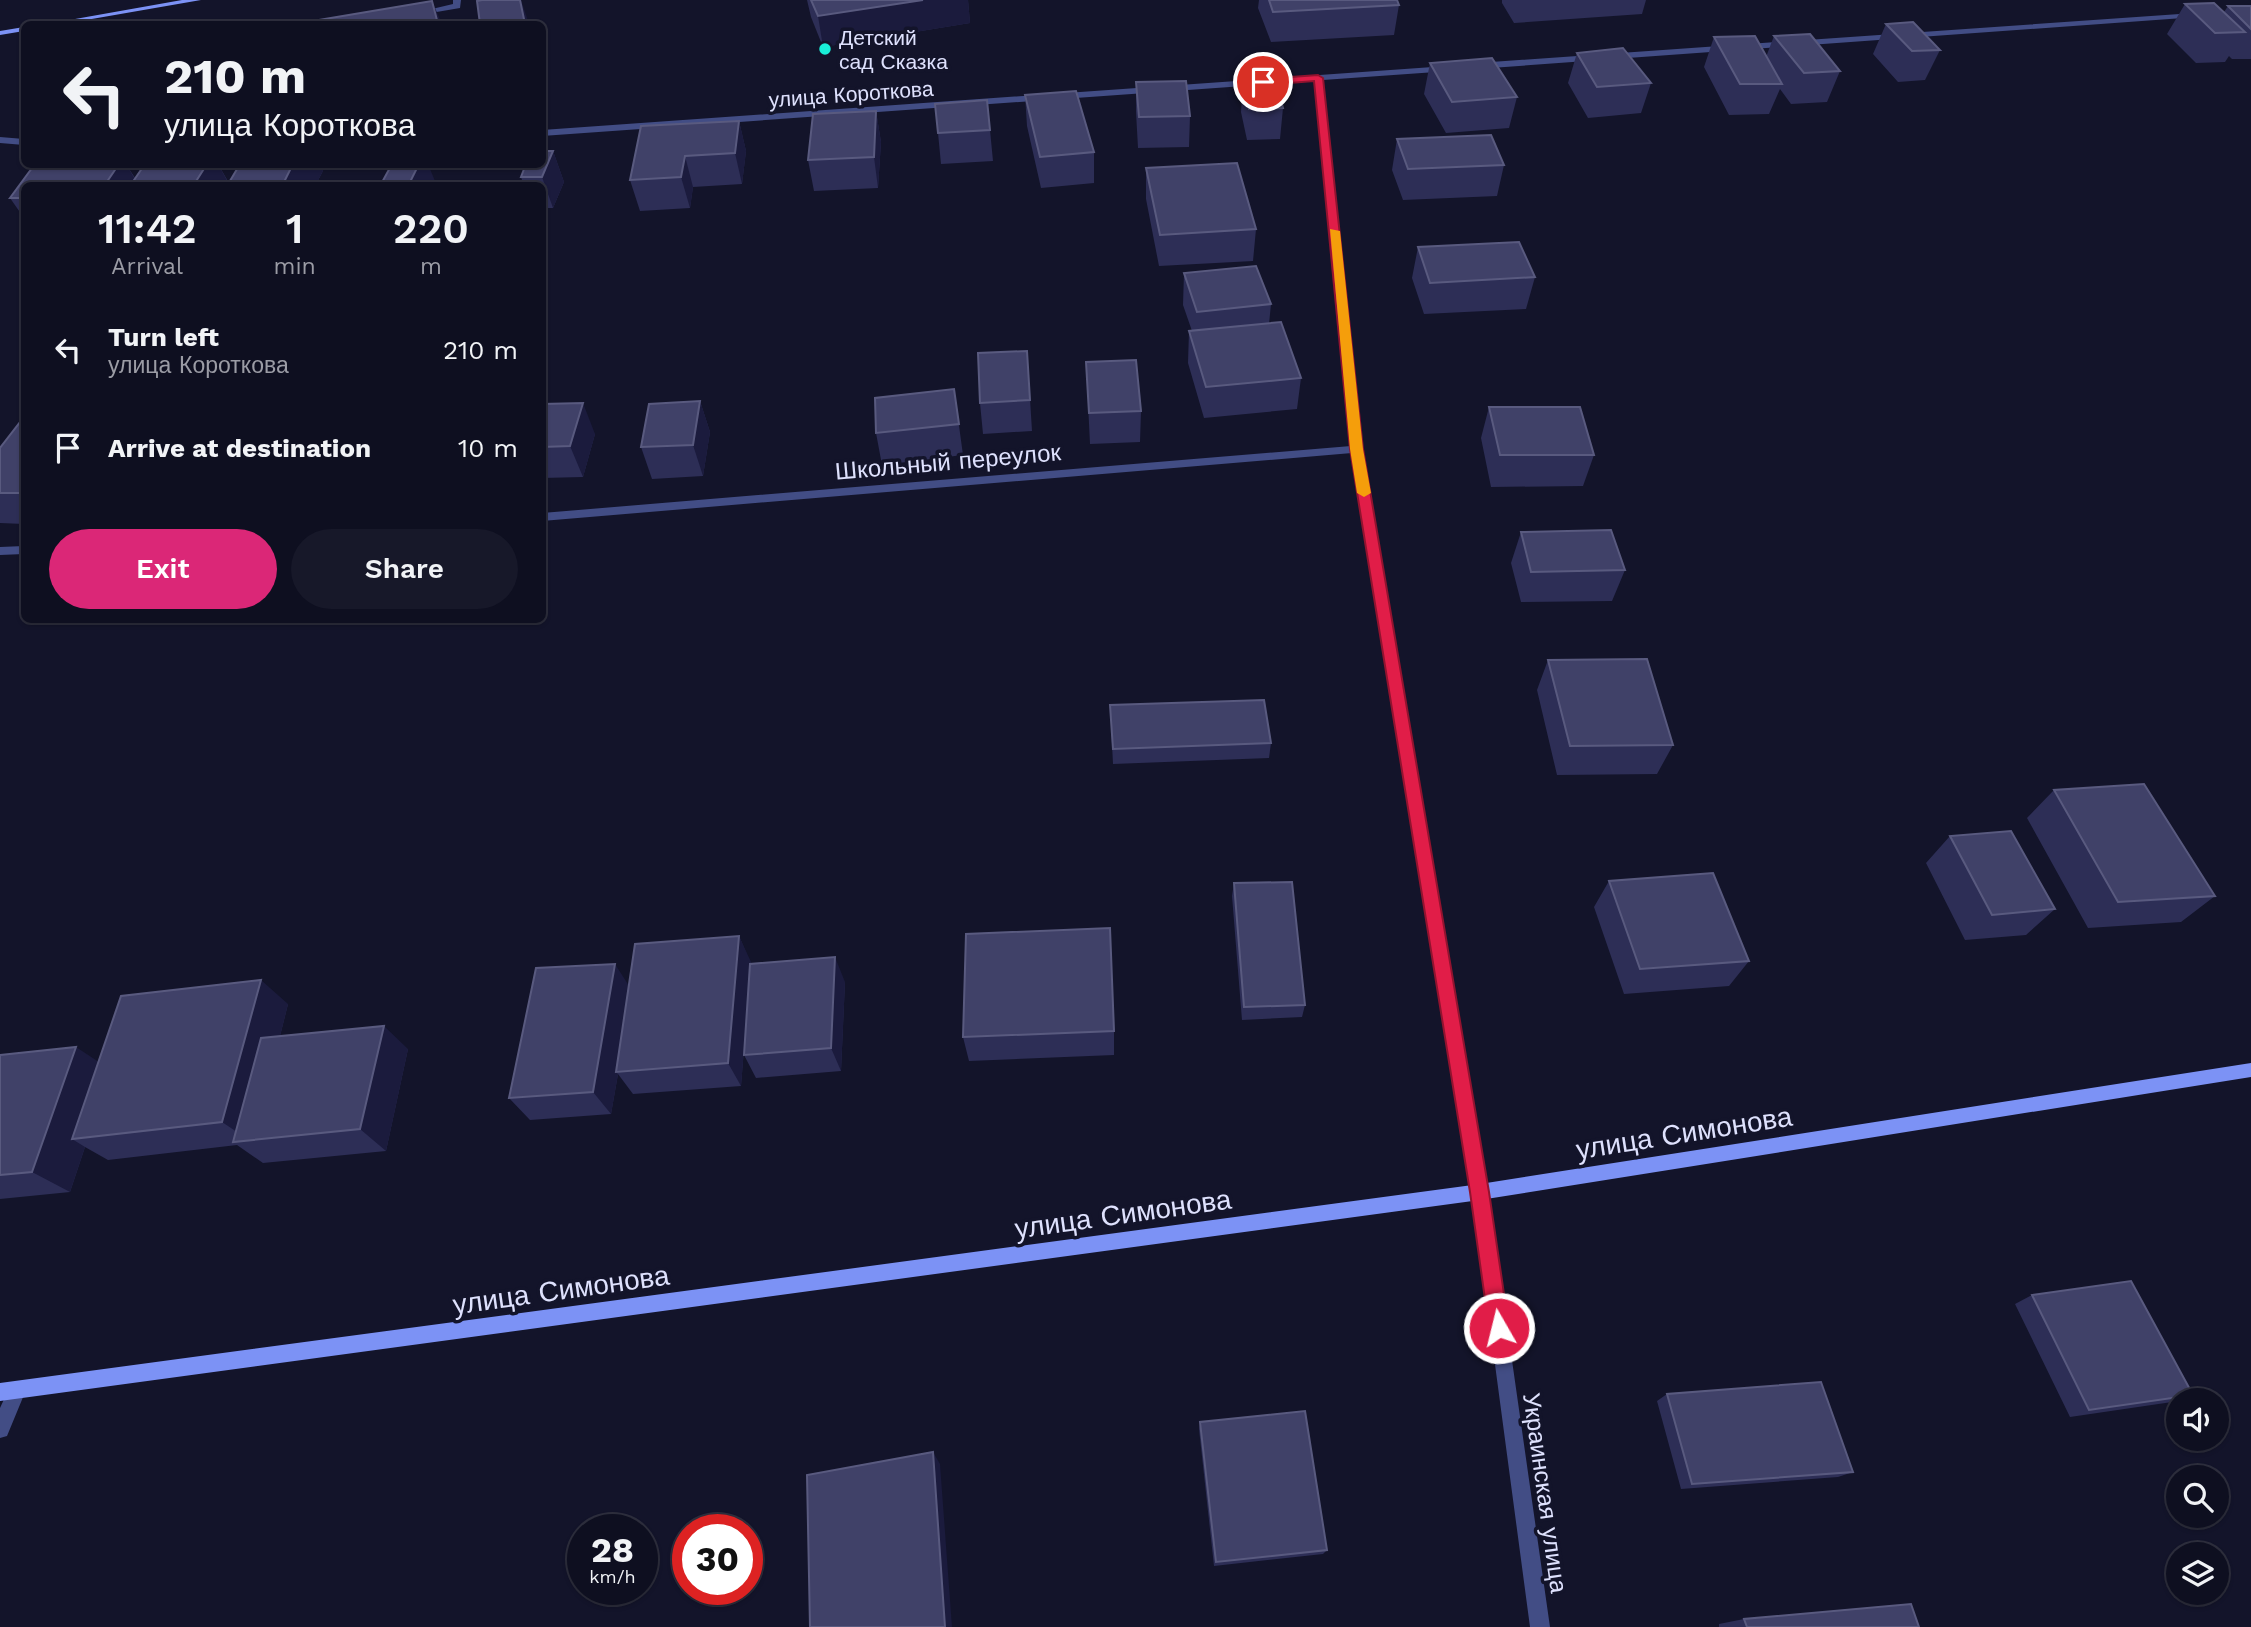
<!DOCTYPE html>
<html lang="en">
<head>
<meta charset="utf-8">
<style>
	body { margin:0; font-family:"Work Sans",sans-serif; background:#171829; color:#f1f3f6; height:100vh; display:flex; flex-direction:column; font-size:26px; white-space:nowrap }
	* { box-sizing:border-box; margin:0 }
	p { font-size:23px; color:#9b9ca5 }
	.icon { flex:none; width:38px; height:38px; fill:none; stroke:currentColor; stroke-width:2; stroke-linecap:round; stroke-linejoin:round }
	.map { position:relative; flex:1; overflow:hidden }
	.drawer { position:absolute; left:21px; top:182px; width:525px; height:441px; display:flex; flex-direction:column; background:#0e0f20; border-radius:10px; box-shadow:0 2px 5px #0004,0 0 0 2px #2e2f3e }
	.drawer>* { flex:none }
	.hud { position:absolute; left:21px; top:21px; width:525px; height:147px; border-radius:10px; box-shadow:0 2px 5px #0004,0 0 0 2px #2e2f3e; background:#0e0f20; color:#f1f3f6; overflow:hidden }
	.tools { position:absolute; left:2166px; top:1388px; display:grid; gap:14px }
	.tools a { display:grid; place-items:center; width:63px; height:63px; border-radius:50%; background:#0e0f20; box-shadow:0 2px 5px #0004,0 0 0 2px #2e2f3e; font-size:35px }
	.speed { position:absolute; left:567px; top:1514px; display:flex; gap:14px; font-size:35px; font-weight:700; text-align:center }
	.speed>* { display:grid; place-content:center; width:91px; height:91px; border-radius:50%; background:#0e0f20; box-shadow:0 2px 5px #0004,0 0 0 2px #2e2f3e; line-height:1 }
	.speed small { font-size:18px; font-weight:400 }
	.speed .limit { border:10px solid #d22; background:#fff; color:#111 }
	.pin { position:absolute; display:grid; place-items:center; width:60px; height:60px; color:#fff; margin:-30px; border:4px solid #fff; border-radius:50%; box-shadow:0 2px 7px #0007 }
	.me { position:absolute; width:77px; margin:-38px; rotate:352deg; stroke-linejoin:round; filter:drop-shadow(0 0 5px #0008) }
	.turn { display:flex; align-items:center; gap:24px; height:147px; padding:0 28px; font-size:32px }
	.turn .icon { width:91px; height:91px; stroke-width:2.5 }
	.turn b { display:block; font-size:49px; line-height:60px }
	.eta { display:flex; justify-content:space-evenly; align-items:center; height:119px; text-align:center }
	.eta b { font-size:42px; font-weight:600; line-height:49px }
	.button { display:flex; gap:14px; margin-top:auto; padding:14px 28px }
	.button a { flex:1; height:80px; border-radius:42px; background:#db2777; color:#fff; font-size:28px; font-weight:600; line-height:80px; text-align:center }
	.button a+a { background:#171829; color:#f1f3f6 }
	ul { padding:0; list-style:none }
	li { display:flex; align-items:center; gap:21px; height:98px; padding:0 28px }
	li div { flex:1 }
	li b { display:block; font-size:26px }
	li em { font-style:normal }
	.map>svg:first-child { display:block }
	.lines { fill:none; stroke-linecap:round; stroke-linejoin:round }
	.lane { fill:#424d85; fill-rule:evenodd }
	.street { fill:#424d85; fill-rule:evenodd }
	.secondary { fill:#7c92f5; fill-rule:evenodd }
	.wall { fill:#2d2e56 }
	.shaded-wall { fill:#1b1b3d }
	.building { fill:#404168; stroke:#595a7f; stroke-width:2 }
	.route { fill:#e11d48; stroke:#92132f; stroke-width:2 }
	.slow { fill:#f59e0b }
	.poi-dot { fill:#19eed8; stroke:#13142a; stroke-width:2.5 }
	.labels { text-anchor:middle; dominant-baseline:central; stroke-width:7; stroke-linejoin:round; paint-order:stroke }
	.far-poi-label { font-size:21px; fill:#dee1fd; stroke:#13142a; text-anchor:start }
	.far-street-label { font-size:21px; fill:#dee1fd; stroke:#13142a }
	.street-label { font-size:24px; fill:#dee1fd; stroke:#13142a }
	.near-street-label { font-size:28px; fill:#dee1fd; stroke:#13142a }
</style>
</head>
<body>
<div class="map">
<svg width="2251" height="1627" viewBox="0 0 2251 1627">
	<rect width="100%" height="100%" fill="#13142a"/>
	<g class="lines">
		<path class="lane" d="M453 0H461L460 8 419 15 415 13 453 4Z"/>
		<path class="street" d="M2194 13H2197V17L1477 69 1473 66 1477 63Z
			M1447 66 1450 67V71L1323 80 1363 449 1488 1192 1550 1627H1530L1472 1192 1352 453 542 521V513L1351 446 1314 81 542 136V130Z
			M0 137 24 139V145L0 143Z
			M24 546V554L0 555V547Z
			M17 1381 23 1384 26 1390 7 1436 0 1438V1408L11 1384Z"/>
		<path class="secondary" d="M182 0H201L63 24H47Z
			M24 27V31L0 35V31Z
			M2251 1063V1077L1480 1200 0 1401V1383L1480 1184Z"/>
	</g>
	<path class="wall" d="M807 0H968L970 23 823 47 811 17Z
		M1259 0H1397L1399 5 1394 35 1271 42 1258 8Z
		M1502 0H1646L1642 14 1514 23 1502 3Z
		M2185 4 2224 12 2228 6H2251V59H2232L2229 56 2225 62 2196 63 2167 34Z
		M1886 24 1940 50 1925 80 1898 82 1873 54Z
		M1774 36 1840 71 1827 102 1791 104 1780 89 1769 114 1729 115 1704 67 1714 37 1766 57Z
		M1577 53 1651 83 1641 113 1588 118 1568 83Z
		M1430 63 1517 97 1509 128 1446 133 1424 94Z
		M1243 81 1283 108 1280 139 1247 140 1241 112Z
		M1136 82 1190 116 1189 147 1138 148 1136 112Z
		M1025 95 1094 152V183L1041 188 1027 126Z
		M876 111 881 142 878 188 814 191 808 160Z
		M739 121 746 151 742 184 693 187 690 208 640 211 630 180Z
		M990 130 993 161 941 164 938 133Z
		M1397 139 1504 165 1497 196 1403 200 1392 170Z
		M553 151 564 182 553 208H542V186H524L521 177Z
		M35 164H126L135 178 145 164H218L229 183 240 164H319L323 171 315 186H24V218L10 198Z
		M1146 168 1256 229 1253 261 1159 266 1146 199Z
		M1418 247 1535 277 1526 309 1424 314 1412 278Z
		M1184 273 1271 304 1269 324 1301 378 1297 409 1204 418 1188 363 1189 331H1192L1183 305Z
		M1027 351 1032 431 983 434 980 403Z
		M1086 362 1141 411 1140 442 1090 444Z
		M954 389 963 455 882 465 876 433Z
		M700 401 710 432 703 476 652 479 641 447Z
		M542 404 595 434 583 477 542 478Z
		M1489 407 1594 455 1583 486 1491 487 1481 438Z
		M24 417V524L0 523V448Z
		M1521 532 1625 570 1612 601 1521 602 1511 563Z
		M1548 660 1673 745 1657 774 1557 775 1537 690Z
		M1110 705 1271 743 1269 758 1113 764Z
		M2054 790 2215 896 2181 922 2088 928 2027 818Z
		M1950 836 2055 909 2026 935 1965 940 1926 863Z
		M1609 881 1749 961 1729 986 1624 994 1594 907Z
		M1234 883 1305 1005 1302 1017 1242 1020 1232 896Z
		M739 936 751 964 845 982 841 1071 756 1078 744 1055 747 1011 741 1086 633 1094 618 1074 611 1114 530 1120 509 1098 629 985Z
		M288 1004 280 1036 408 1049 386 1151 263 1163 237 1145 108 1160 85 1147 70 1192 0 1199V1055L98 1062Z
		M1114 1031V1055L969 1061 963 1037Z
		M2032 1295 2193 1395 2172 1402 2070 1417 2015 1304Z
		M1667 1394 1853 1472 1838 1477 1681 1489 1657 1401Z
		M1200 1422 1327 1550 1323 1554 1214 1566 1199 1429Z
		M1744 1619 1919 1627H1719V1624Z"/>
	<path class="shaded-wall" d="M520 0H521L529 24H525Z
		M923 0H968L970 23 823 47 818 16Z
		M432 1 442 24H438Z
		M542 91 545 105H542Z
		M876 111 881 142 878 188 874 157Z
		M739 121 746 151 742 184 735 153Z
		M553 151 564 182 553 208 542 177Z
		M685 156 693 187 690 208 681 177Z
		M119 164H126L139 186H104Z
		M207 164H218L230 186H193Z
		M293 164H319L323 171 315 186H282Z
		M419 164H428L437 186H408Z
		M700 401 710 432 703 476 693 445Z
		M583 403 595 434 583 477 570 446Z
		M24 487V499L20 493Z
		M739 936 751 962 741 1086 728 1063Z
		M835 957 845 982 841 1071 831 1048Z
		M615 964 631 989 616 1072 618 1074 611 1114 593 1092Z
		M261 980 288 1004 254 1140H249L222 1122Z
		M384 1026 408 1049 386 1151 360 1129Z
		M76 1047 111 1070 72 1139 85 1147 70 1192 32 1172Z
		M933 1452 940 1464 952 1627H945Z"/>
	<path class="building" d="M482 0H520L525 24H480L477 1Z
		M811 0H923L818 16Z
		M1269 0H1397L1399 5 1273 12Z
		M432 1 438 24H295Z
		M2214 3 2245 32 2215 33 2185 4Z
		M2228 6H2251V29Z
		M1913 22 1940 50 1912 51 1886 24Z
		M1810 34 1840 71 1804 73 1774 36Z
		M1755 36 1782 84H1740L1714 37Z
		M1623 48 1651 83 1597 87 1577 53Z
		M1492 58 1517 97 1452 102 1430 63Z
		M1276 80 1283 108 1249 109 1243 81Z
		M1186 81 1190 116 1139 117 1136 82Z
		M1076 91 1094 152 1040 157 1025 95Z
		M987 100 990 130 938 133 935 104Z
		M876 111 874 157 808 160 813 114Z
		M739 121 735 153 685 156 681 177 630 180 641 126Z
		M1491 135 1504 165 1408 169 1397 139Z
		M542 151H553L542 177H521L526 164H542Z
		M1237 163 1256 229 1160 235 1146 168Z
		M35 164H119L104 186H24V198H10Z
		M145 164H207L193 186H130Z
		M240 164H293L282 186H227Z
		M392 164H419L408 186H380Z
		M1519 242 1535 277 1430 283 1418 247Z
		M1256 266 1271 304 1197 312 1184 273Z
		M1281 322 1301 378 1206 387 1189 331Z
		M1027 351 1030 400 980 403 978 353Z
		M1136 360 1141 411 1089 413 1086 362Z
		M954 389 959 424 876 433 875 398Z
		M700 401 693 445 641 447 649 404Z
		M583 403 570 446 542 447V404Z
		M1489 407H1580L1594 455H1500Z
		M24 417V487L20 493H0V448Z
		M1611 530 1625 570 1531 572 1521 532Z
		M1647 659 1673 745 1570 746 1548 660Z
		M1264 700 1271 743 1113 749 1110 705Z
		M2144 784 2215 896 2118 902 2054 790Z
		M2011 831 2055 909 1992 915 1950 836Z
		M1713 873 1749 961 1640 969 1609 881Z
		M1292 882 1305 1005 1244 1007 1234 883Z
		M1110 928 1114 1031 963 1037 966 934Z
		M739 936 728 1063 616 1072 635 944Z
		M835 957 831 1048 744 1055 750 964Z
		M615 964 593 1092 509 1098 536 968Z
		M261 980 222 1122 72 1139 121 996Z
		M384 1026 360 1129 233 1142 261 1038Z
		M76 1047 32 1172 0 1175V1055Z
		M2131 1281 2193 1395 2089 1410 2032 1295Z
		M1821 1382 1853 1472 1692 1484 1667 1394Z
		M1305 1411 1327 1550 1216 1562 1200 1422Z
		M933 1452 945 1627H810L807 1475Z
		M1911 1604 1919 1627H1747L1744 1619Z"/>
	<path class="route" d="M1318 75 1323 78 1363 449 1489 1192 1509 1328 1506 1335 1499 1338 1492 1335 1489 1328 1470 1192 1350 449 1314 81 1263 85 1258 82 1263 79Z"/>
	<path class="slow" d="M1330 229 1340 231 1363 449 1371 493 1364 497 1357 493 1350 449Z"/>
	<circle class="poi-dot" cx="825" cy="49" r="7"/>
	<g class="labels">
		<g class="far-poi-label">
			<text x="839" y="37">Детский<tspan x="839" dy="24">сад Сказка</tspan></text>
		</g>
		<g class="far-street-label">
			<text transform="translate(851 94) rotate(-4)">улица Короткова</text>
		</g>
		<g class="street-label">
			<text transform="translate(948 462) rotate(-5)">Школьный переулок</text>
			<text transform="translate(1545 1493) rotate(82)">Украинская улица</text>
		</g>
		<g class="near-street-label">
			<text transform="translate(1684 1133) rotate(-9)">улица Симонова</text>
			<text transform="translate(1123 1214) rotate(-8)">улица Симонова</text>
			<text transform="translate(561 1290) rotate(-8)">улица Симонова</text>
		</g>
	</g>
</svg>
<div class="tools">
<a><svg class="icon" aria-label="sound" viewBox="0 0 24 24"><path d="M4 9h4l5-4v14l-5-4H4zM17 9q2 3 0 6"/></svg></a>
<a><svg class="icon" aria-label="search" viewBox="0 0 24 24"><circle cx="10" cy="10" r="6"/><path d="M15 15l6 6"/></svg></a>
<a><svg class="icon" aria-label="layers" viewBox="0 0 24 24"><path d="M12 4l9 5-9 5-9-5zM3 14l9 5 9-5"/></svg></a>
</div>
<div class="speed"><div>28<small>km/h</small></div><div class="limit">30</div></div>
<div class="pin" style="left:1263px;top:82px;background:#d93025"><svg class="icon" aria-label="arrive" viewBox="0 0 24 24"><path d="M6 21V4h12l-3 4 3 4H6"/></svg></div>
<svg class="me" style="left:1499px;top:1328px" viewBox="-20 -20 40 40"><circle r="17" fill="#e11d48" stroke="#fff" stroke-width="3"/><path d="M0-11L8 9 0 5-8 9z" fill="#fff"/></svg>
<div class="hud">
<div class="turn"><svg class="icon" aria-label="left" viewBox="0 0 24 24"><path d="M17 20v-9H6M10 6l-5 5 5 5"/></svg><div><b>210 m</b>улица Короткова</div></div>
</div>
<section class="drawer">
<div class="eta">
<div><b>11:42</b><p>Arrival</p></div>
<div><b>1</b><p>min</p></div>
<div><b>220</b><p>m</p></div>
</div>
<ul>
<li><svg class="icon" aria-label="left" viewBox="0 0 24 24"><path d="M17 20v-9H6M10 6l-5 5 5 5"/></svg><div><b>Turn left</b><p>улица Короткова</p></div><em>210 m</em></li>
<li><svg class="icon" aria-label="arrive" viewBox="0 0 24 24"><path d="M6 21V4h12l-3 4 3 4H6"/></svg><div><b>Arrive at destination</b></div><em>10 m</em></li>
</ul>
<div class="button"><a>Exit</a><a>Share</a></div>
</section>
</div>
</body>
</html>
